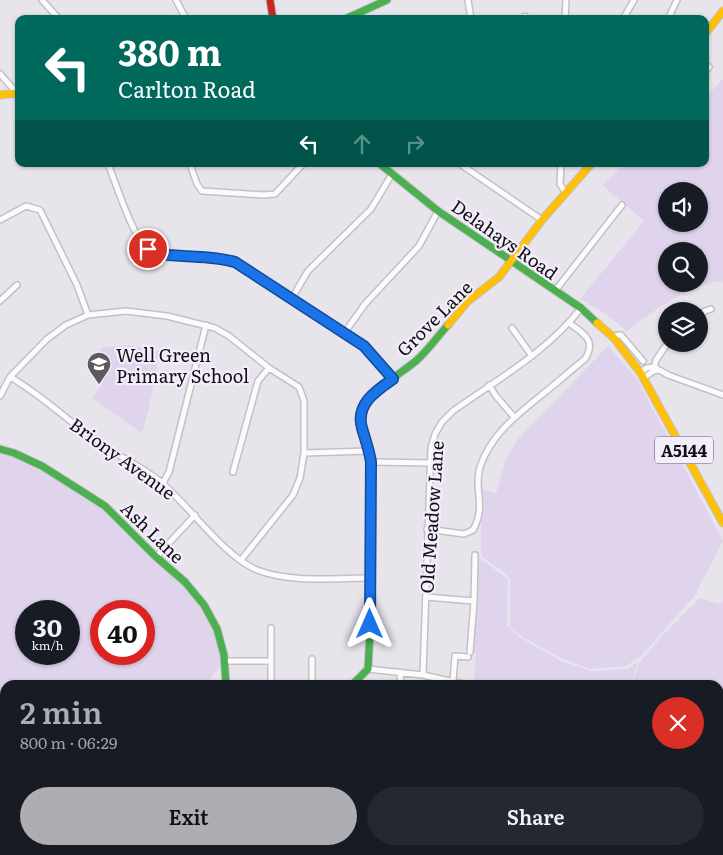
<!DOCTYPE html>
<html lang="en">
<head>
<meta charset="utf-8">
<style>
	body { margin:0; font-family:Literata,serif; background:#242831; color:#f1f3f6; height:100vh; display:flex; flex-direction:column; font-size:19px; white-space:nowrap }
	* { box-sizing:border-box; margin:0 }
	p { font-size:16px; color:#9ea1a6 }
	.icon { flex:none; width:28px; height:28px; fill:none; stroke:currentColor; stroke-width:2; stroke-linecap:round; stroke-linejoin:round }
	.map { position:relative; flex:1; overflow:hidden }
	.details { position:absolute; left:0px; top:680px; width:724px; height:175px; display:flex; flex-direction:column; background:#171b24; border-radius:15px 15px 0 0; box-shadow:0 1px 4px #0004 }
	.details>* { flex:none }
	.top-card { position:absolute; left:15px; top:15px; width:694px; height:152px; border-radius:10px; box-shadow:0 1px 4px #0004; background:#00695c; color:#fff; overflow:hidden }
	.fabs { position:absolute; left:658px; top:182px; display:grid; gap:10px }
	.fabs a { display:grid; place-items:center; width:50px; height:50px; border-radius:50%; background:#171b24; box-shadow:0 1px 4px #0004; font-size:25px }
	.speed { position:absolute; left:15px; top:600px; display:flex; gap:10px; font-size:25px; font-weight:700; text-align:center }
	.speed>* { display:grid; place-content:center; width:65px; height:65px; border-radius:50%; background:#171b24; box-shadow:0 1px 4px #0004; line-height:1 }
	.speed small { font-size:12px; font-weight:400 }
	.speed .limit { border:8px solid #d22; background:#fff; color:#111 }
	.pin { position:absolute; display:grid; place-items:center; width:42px; height:42px; color:#fff; margin:-21px; border:2px solid #fff; border-radius:50%; box-shadow:0 1px 5px #0007 }
	.me { position:absolute; width:55px; margin:-28px; rotate:0deg; stroke-linejoin:round; filter:drop-shadow(0 0 4px #0008) }
	.turn { display:flex; align-items:center; gap:18px; height:105px; padding:0 20px; font-size:22px }
	.turn .icon { width:65px; height:65px; stroke-width:2.5 }
	.turn b { display:block; font-size:35px; line-height:42px }
	.lanes { display:flex; align-items:center; height:48px; padding:0 20px; background:#0003; justify-content:center; gap:25px; direction:ltr }
	.lanes .off { opacity:.35 }
	.round { display:grid; place-items:center; flex:none; width:52px; height:52px; border-radius:26px; background:#242831 }
	.head { display:flex; align-items:center; justify-content:space-between; height:85px; padding:0 20px }
	h1 { font-size:30px; font-weight:600; line-height:38px; color:#aeaeb2 }
	.cta { display:flex; gap:10px; margin-top:auto; padding:10px 20px }
	.cta a { flex:1; height:58px; border-radius:30px; background:#aeaeb2; color:#111; font-size:20px; font-weight:600; line-height:58px; text-align:center }
	.cta a+a { background:#242831; color:#f1f3f6 }
	.map>svg:first-child { display:block }
	.green { fill:#dfd4ec; fill-rule:evenodd }
	.lines { fill:none; stroke-linecap:round; stroke-linejoin:round }
	.stream { stroke:#ab9abb; stroke-width:1 }
	.street-casing { stroke:#c3c0c6; stroke-width:8 }
	.fast-casing { stroke:#c3c0c6; stroke-width:9 }
	.slow-casing { stroke:#c3c0c6; stroke-width:9 }
	.jam-casing { stroke:#c3c0c6; stroke-width:9 }
	.street { stroke:#fbfbfc; stroke-width:5 }
	.fast { stroke:#4caf50; stroke-width:7 }
	.slow { stroke:#ffc107; stroke-width:7 }
	.jam { stroke:#c62828; stroke-width:7 }
	.route-casing { stroke:#114b97; stroke-width:12 }
	.route { stroke:#1a73e8; stroke-width:9 }
	.labels { text-anchor:middle; dominant-baseline:central; stroke-width:4.5; stroke-linejoin:round; paint-order:stroke }
	.shield { fill:#f4edfc; stroke:#55525a; stroke-width:1 }
	.shield-label { font-size:16px; font-weight:bold; fill:#110f14 }
	.street-label { font-size:18px; fill:#110f14; stroke:#f4edfc }
	.poi-label { font-size:18px; fill:#110f14; stroke:#f4edfc; text-anchor:start }
</style>
</head>
<body>
<div class="map">
<svg width="723" height="855" viewBox="0 0 723 855">
	<rect width="100%" height="100%" fill="#e7e4ec"/>
	<path class="green" d="M723 79V283L721 281C684 287 657 309 627 331L606 314 580 299 644 221 602 185 624 164H705V94L707 96ZM666 191H699V224H666ZM666 251H699V284H666Z
		M129 345 160 351 149 408 142 433 92 398 103 383 98 379 105 369 97 363 101 348Z
		M608 346 637 379 723 541 695 595 641 656 626 666 590 669 559 657 521 636 510 627V578L500 569 481 556V518L484 503 482 490 496 493 505 462 517 440Z
		M0 453C7 454 13 456 19 458 30 463 72 486 77 494L109 513 125 534H127C164 576 219 601 222 664L204 685H5V850H238L239 855H182L180 852 164 855H0ZM26 611H69V654H26ZM101 611H144V654H101Z
		M479 558 508 579 507 626 521 638 561 661 592 671 627 669 638 661 631 685H474L476 652H473Z
		M700 598 719 604 723 600V696L719 702V685H632L639 663 663 635Z
		M723 705V801L719 796V714Z
		M449 850H524L520 855H450Z
		M604 850H655L656 853 675 855H608Z"/>
	<g class="lines">
		<path class="stream" d="M719 710 723 698
			M549 850 564 852 566 850
			M521 855 527 850"/>
		<defs>
			<path id="street" d="M42 0 59 19
				M176 0 186 19
				M468 0 471 19
				M525 16 526 19
				M565 19 566 0
				M623 19 634 0
				M668 19 677 0
				M705 72 709 67
				M0 74 17 93
				M108 164C116 183 133 239 149 250 154 254 160 255 167 255 190 257 213 256 235 262L364 345 393 379
				M190 164 197 184 202 191 264 195 275 194 303 164
				M460 164 542 220
				M561 164 560 184 565 192
				M0 220 26 206 40 210 77 285 88 315
				M555 291 622 205
				M292 298 308 271 371 209 392 174
				M0 301 17 285
				M699 316 705 311 711 309
				M512 328 532 356
				M345 332 365 304 419 246 438 211
				M613 337 618 335H621L643 361
				M654 369 656 360 667 344
				M640 372 647 368 654 367 668 375 723 395
				M10 377C42 395 68 421 98 442 119 457 143 467 162 483 190 507 225 557 257 570 290 583 335 578 370 578
				M643 378 654 371 659 370
				M489 385 496 396 514 417
				M0 396 10 377 47 339 66 325 88 315 126 311 167 316 215 328 229 336 269 368 299 387 304 401V453L300 478 293 495 241 560
				M304 453 369 451
				M371 462 432 463
				M233 472 258 381 269 368
				M163 483 169 472 206 325
				M427 529 464 534 473 530C487 505 473 490 480 467 491 434 518 414 544 393 558 382 571 370 585 359 597 340 583 333 569 323
				M156 557 195 515
				M426 597 474 601
				M271 628V685
				M470 652 474 601 475 555
				M226 661H270
				M368 669 423 675 468 685
				M400 672 401 685
				M423 675 431 448 435 434 442 422 453 411C498 379 547 352 581 308
				M453 681 455 656 468 657
				M312 685V659
				M719 846 723 847
				M298 855 304 850"/>
			<path id="fast" d="M345 19 387 0
				M380 164 438 211 581 308 597 323
				M0 449 14 453 42 466 105 506 155 556 185 582 204 605 217 629 224 655 226 685
				M352 685 368 669 370 632 371 462C369 452 359 420 361 413 367 392 401 374 417 360 428 350 438 336 448 325"/>
			<path id="slow" d="M705 34 723 11
				M0 95 19 93
				M597 323 613 337 640 372 723 523
				M448 325 467 302 499 277 542 220 591 164
				M244 850 246 855"/>
			<path id="jam" d="M270 0 273 19"/>
		</defs>
		<use href="#street" class="street-casing"/>
		<use href="#fast" class="fast-casing"/>
		<use href="#slow" class="slow-casing"/>
		<use href="#jam" class="jam-casing"/>
		<use href="#street" class="street"/>
		<use href="#fast" class="fast"/>
		<use href="#slow" class="slow"/>
		<use href="#jam" class="jam"/>
	</g>
	<g class="lines">
		<defs>
			<path id="route" d="M148 249C160 256 170 255 183 256 201 257 218 257 235 262L364 346 393 379C377 390 355 404 362 428 365 439 369 449 371 462L370 624"/>
		</defs>
		<use href="#route" class="route-casing"/>
		<use href="#route" class="route"/>
	</g>
	<defs>
		<symbol id="school-pin" viewBox="-11 -11 22 30"><path d="M0 17L-7.5 6A9.5 9.5 0 1 1 7.5 6Z" fill="#5c5a60" stroke="#f4edfc"/><path d="M0-5L7-2L0 1L-7-2ZM-4 1L0 2.5L4 1V4Q0 6-4 4Z" fill="#fff"/></symbol>
	</defs>
	<g fill-rule="evenodd">
		<use href="#school-pin" x="85" y="350" width="28" height="38"/>
	</g>
	<g class="labels">
		<rect class="shield" x="655" y="436.5" width="58" height="27" rx="4"/>
		<g class="shield-label">
			<text x="684" y="450">A5144</text>
		</g>
		<g class="street-label">
			<text transform="translate(505 239) rotate(35)">Delahays Road</text>
			<text transform="translate(434 318) rotate(-45)">Grove Lane</text>
			<text transform="translate(123 458) rotate(36)">Briony Avenue</text>
			<text transform="translate(431 517) rotate(-86)">Old Meadow Lane</text>
			<text transform="translate(153 532) rotate(44)">Ash Lane</text>
		</g>
		<g class="poi-label">
			<text x="116" y="354">Well Green<tspan x="116" dy="21">Primary School</tspan></text>
		</g>
	</g>
</svg>
<div class="fabs">
<a><svg class="icon" aria-label="sound" viewBox="0 0 24 24"><path d="M4 9h4l5-4v14l-5-4H4zM17 9q2 3 0 6"/></svg></a>
<a><svg class="icon" aria-label="search" viewBox="0 0 24 24"><circle cx="10" cy="10" r="6"/><path d="M15 15l6 6"/></svg></a>
<a><svg class="icon" aria-label="layers" viewBox="0 0 24 24"><path d="M12 4l9 5-9 5-9-5zM3 14l9 5 9-5"/></svg></a>
</div>
<div class="speed"><div>30<small>km/h</small></div><div class="limit">40</div></div>
<div class="pin" style="left:148px;top:249px;background:#d93025"><svg class="icon" aria-label="arrive" viewBox="0 0 24 24"><path d="M6 21V4h12l-3 4 3 4H6"/></svg></div>
<svg class="me" style="left:370px;top:624px" viewBox="-20 -20 40 40"><path d="M0-17L14 15 0 8-14 15z" fill="#1a73e8" stroke="#fff" stroke-width="4"/></svg>
<div class="top-card">
<div class="turn"><svg class="icon" aria-label="left" viewBox="0 0 24 24"><path d="M17 20v-9H6M10 6l-5 5 5 5"/></svg><div><b>380 m</b>Carlton Road</div></div>
<div class="lanes"><svg class="icon" aria-label="left" viewBox="0 0 24 24"><path d="M17 20v-9H6M10 6l-5 5 5 5"/></svg><svg class="icon off" aria-label="ahead" viewBox="0 0 24 24"><path d="M12 20V5M6 11l6-6 6 6"/></svg><svg class="icon off" aria-label="right" viewBox="0 0 24 24"><path d="M7 20v-9h11M14 6l5 5-5 5"/></svg></div>
</div>
<section class="details">
<div class="head"><div><h1>2 min</h1><p>800 m · 06:29</p></div><a class="round" style="background:#d93025;color:#fff"><svg class="icon" aria-label="close" viewBox="0 0 24 24"><path d="M6 6l12 12M18 6L6 18"/></svg></a></div>
<div class="cta"><a>Exit</a><a>Share</a></div>
</section>
</div>
</body>
</html>
